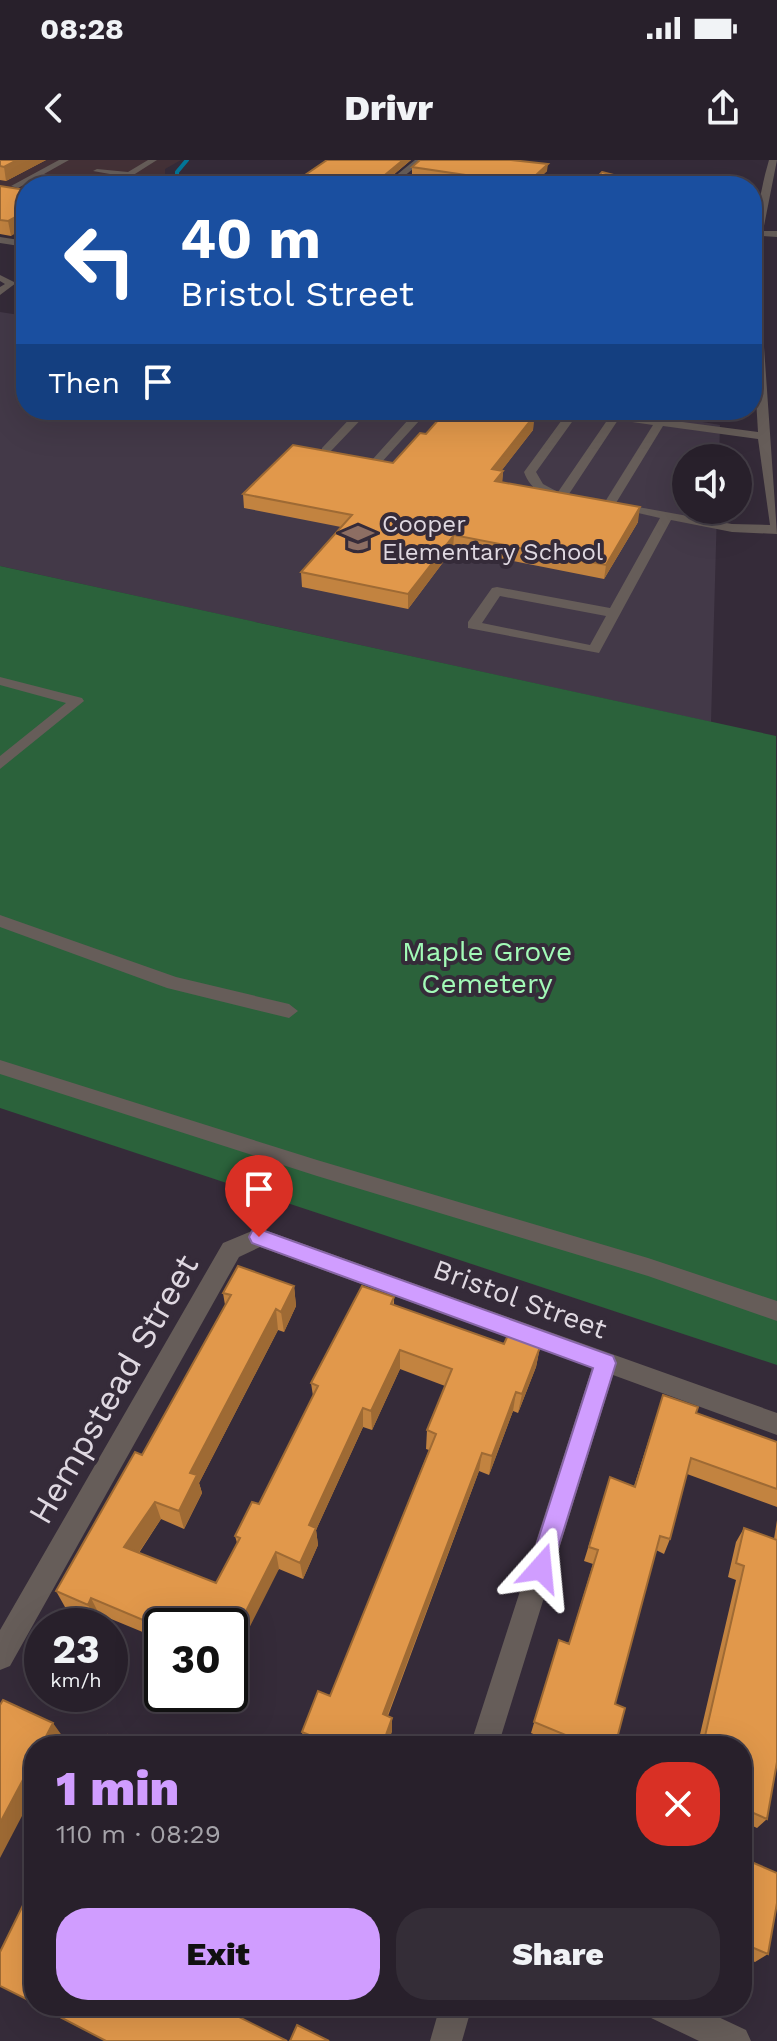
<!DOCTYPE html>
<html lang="en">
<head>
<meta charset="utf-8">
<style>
	body { margin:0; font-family:"Work Sans",sans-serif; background:#342d37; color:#f1f3f6; height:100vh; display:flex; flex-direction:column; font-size:30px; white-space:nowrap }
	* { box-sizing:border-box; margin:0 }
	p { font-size:26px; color:#a5a3a9 }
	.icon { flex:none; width:44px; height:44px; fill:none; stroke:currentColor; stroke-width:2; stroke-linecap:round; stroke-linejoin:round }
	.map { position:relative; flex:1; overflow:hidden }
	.side { position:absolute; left:24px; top:1576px; width:728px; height:280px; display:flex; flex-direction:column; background:#28202b; border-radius:32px; box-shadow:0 8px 32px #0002,0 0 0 2px #443e47 }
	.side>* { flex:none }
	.top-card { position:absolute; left:16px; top:16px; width:746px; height:244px; border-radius:32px; box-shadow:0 8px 32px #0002,0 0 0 2px #443e47; background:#1a4fa0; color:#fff; overflow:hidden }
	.tools { position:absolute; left:672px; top:284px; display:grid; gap:16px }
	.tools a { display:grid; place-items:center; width:80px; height:80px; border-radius:50%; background:#28202b; box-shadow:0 8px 32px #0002,0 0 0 2px #443e47; font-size:40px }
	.speed { position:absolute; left:24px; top:1448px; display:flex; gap:16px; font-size:40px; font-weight:700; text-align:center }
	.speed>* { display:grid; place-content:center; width:104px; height:104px; border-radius:50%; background:#28202b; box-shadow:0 8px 32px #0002,0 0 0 2px #443e47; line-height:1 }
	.speed small { font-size:20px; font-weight:400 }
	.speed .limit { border:4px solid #111; border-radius:12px; background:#fff; color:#111 }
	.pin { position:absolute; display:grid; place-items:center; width:68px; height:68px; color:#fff; margin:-82px -34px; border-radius:50% 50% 50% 0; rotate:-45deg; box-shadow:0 0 8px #0007 }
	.pin .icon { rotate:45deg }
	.me { position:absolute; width:88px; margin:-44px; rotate:18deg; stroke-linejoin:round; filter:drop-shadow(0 0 6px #0008) }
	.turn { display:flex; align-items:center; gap:28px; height:168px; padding:0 32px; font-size:36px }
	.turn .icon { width:104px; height:104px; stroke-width:2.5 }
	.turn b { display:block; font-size:56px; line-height:68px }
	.then { display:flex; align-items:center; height:76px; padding:0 32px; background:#0003; gap:16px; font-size:30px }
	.round { display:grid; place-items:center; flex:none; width:84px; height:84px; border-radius:32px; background:#342d37 }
	.summary { display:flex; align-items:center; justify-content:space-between; height:136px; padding:0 32px }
	h1 { font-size:48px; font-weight:800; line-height:60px; color:#d09dff }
	.cta { display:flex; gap:16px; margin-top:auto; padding:16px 32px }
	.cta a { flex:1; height:92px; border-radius:32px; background:#d09dff; color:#111; font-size:32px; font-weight:800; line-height:92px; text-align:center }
	.cta a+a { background:#342d37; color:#f1f3f6 }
	.status { display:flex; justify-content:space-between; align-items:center; height:56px; padding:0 40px; background:#28202b; direction:ltr }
	.status svg { height:22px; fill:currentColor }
	header { display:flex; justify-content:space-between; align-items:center; height:104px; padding:0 32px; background:#28202b; font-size:36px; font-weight:800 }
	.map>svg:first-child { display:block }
	.commercial { fill:#443137 }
	.education { fill:#433948 }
	.green { fill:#2b623b }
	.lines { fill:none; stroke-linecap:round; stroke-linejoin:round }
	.stream { stroke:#037699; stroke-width:4 }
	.minor { fill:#665d59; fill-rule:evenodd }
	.wall { fill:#c28340 }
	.shaded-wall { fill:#9e6a34 }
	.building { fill:#e1984b; stroke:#9e6a34; stroke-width:2 }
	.route { fill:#d09dff; stroke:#8766a6; stroke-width:2 }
	.labels { text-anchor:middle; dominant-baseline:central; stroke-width:8; stroke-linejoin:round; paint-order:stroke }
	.far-poi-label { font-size:24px; fill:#dfd8e1; stroke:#352b39; text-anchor:start }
	.park-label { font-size:28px; fill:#a2fab7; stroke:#352b39 }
	.street-label { font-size:28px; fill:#dfd8e1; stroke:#352b39 }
	.near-street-label { font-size:34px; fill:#dfd8e1; stroke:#352b39 }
</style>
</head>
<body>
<div class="status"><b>08:28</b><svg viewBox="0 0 49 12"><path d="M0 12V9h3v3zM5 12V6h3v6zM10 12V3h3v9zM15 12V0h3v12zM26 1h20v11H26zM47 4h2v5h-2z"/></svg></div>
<header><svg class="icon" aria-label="back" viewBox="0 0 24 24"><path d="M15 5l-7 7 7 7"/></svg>Drivr<svg class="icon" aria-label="share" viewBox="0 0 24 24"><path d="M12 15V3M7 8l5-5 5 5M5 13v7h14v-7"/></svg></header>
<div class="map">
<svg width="777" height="1881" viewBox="0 0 777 1881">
	<rect width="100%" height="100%" fill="#352b39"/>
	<path class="commercial" d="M0 0H181L165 9V26H26V33L0 29Z"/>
	<path class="education" d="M0 152 26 156V250H632L720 265 719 298H686V350H717L711 562 0 406Z"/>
	<path class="green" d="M0 406 776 576 777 1205 0 948Z"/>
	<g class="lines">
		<path class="stream" d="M177 26V12L187 0"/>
		<path class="minor" d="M59 0H69L44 14 115 23 121 16 93 11 97 9 128 12 148 0H157L116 26 37 18 18 28 11 26Z
			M415 0H424L392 26H383Z
			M769 0H777L763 71H777V77L762 76V158L777 374 732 372 671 360 599 493 468 468V462L492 428 497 427 610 448 660 358 603 345 653 265 618 260 569 334 573 337 571 340C551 341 531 332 524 312L567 253 561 250H592L758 272C753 180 743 88 769 0ZM577 255 608 259 558 332 543 324 536 312ZM663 266 758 279 770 365 732 364 616 343ZM500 436 606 456 590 485 482 463Z
			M0 77 26 81V87L0 83Z
			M0 115 16 123 0 135V127L5 124 0 121Z
			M358 250H370L330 292H322V288Z
			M417 250H429L380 304H372V300Z
			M0 517 82 538 84 541 0 609V596L66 543 0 525Z
			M0 755 176 817 289 844 298 851 289 858 167 828 0 767Z
			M0 900 317 1000 648 1098 777 1141V1161L648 1116 317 1016 0 914Z
			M259 1068 777 1253V1275L613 1215 498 1586H470L592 1208 260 1087 239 1097 10 1506 0 1510V1470L223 1083Z
			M440 1846H472L462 1881H430Z
			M644 1846H695L746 1870 751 1881H699L649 1857Z"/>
	</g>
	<path class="wall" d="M0 0H46L6 21 0 20Z
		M327 0H411L386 21 392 22 457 21 412 14V7L547 11 531 26H289Z
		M0 26 26 30 11 76 0 74Z
		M504 251 534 256 533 270 501 311H503L502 322 638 362 604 419 453 389 408 449 302 427 301 412 341 367 244 348 243 334 393 303 426 274Z
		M294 1126 296 1146 284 1172 278 1170 199 1323 202 1333 184 1369 161 1359 139 1393 216 1423 237 1383 235 1376 259 1344 313 1236 311 1223 394 1137V1145L504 1184 540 1187 536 1207 518 1253 513 1251 489 1315 479 1311 388 1556 392 1558V1571L387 1586H307L305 1585 302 1572 330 1536 429 1290 426 1289 427 1270 445 1226 400 1209 372 1270 363 1267 316 1370 318 1385 303 1419 279 1409 230 1466H162V1480L99 1454 96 1461 65 1447 56 1431 142 1295 225 1145 223 1133Z
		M663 1235 696 1253 777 1282V1347L687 1314 670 1379 664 1394 656 1390 615 1544V1586H562L531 1573 559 1480 569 1483 593 1404 584 1401 610 1317 634 1326Z
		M777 1360V1602L767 1659 757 1668 742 1661V1586H689L693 1581 698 1583 736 1420 728 1417 736 1382 744 1368 774 1379Z
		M742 1698 768 1794 755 1802 742 1796Z"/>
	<path class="shaded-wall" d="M17 0H46L6 21 4 7Z
		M403 0H411L380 26V19Z
		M548 4 547 11 531 26H524Z
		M26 51V67L11 76 8 61Z
		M534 256 533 270 492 323V309Z
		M503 311 502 325 495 321Z
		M640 347 638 362 604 419 606 405Z
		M454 375 453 389 408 449V434Z
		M294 1126 296 1146 284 1172 281 1152Z
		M276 1149 278 1170 199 1323 202 1333 184 1369 179 1351 190 1313Z
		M540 1187 536 1207 518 1253 522 1234Z
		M400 1190V1209L372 1270 371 1251Z
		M516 1232 513 1251 489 1315 492 1296Z
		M363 1248V1267L316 1370 318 1385 303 1419 300 1403 309 1365Z
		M482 1293 479 1311 383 1567V1554Z
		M155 1342 161 1359 131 1404 124 1387Z
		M276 1392 279 1409 230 1506V1483Z
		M91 1438 99 1454 96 1461 88 1445Z
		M392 1558V1571L387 1586H382Z
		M53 1563 63 1577 58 1586H41Z
		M34 1599V1633L0 1698V1663Z"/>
	<path class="building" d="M0 0H17L4 7 0 6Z
		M327 0H403L380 19 392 22 401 16 471 22 474 19 472 16 412 7 420 0H511L548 4 524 26H289Z
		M602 12 656 26H589Z
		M0 26 26 30V51L8 61 0 60Z
		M447 250H497L534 256 492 309 503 311 495 321 640 347 606 405 454 375 408 434 301 412 352 355 243 334 293 285 393 303 420 273 426 274Z
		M238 1106 294 1126 281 1152 276 1149 190 1313 197 1315 179 1351 155 1342 124 1387 216 1423 240 1378 235 1376 252 1342 259 1344 318 1226 311 1223 362 1126 394 1137 391 1144 504 1184 508 1175 540 1187 522 1234 516 1232 492 1296 482 1293 383 1554 392 1558 382 1586H335L302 1572 318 1531 330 1536 436 1274 427 1270 452 1209 400 1190 371 1251 363 1248 309 1365 316 1368 300 1403 276 1392 230 1483V1466H162V1468L91 1438 88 1445 56 1431 135 1292 142 1295 231 1135 223 1133Z
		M663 1235 698 1247 696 1253 777 1282V1329L691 1298 670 1379 660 1376 615 1544 625 1548 615 1586H592L534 1562 559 1480 569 1484 598 1390 589 1387 610 1317 635 1327Z
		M744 1368 777 1380V1602L767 1659 742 1648V1586H691L693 1581 703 1585 744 1406 736 1403Z
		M3 1540 53 1563 41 1586H34V1599L0 1663V1545Z
		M108 1575 132 1586H103Z
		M742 1698 777 1713V1743L768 1794 742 1783Z
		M29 1733 34 1735V1843L0 1826V1792Z
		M39 1846H217L287 1881H106Z
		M297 1865 329 1881H290Z"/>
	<path class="route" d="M259 1069 613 1196 616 1203 549 1417 541 1420 532 1417 529 1408 593 1208 252 1083 249 1077 252 1071Z"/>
	<defs>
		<symbol id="school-bare" viewBox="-9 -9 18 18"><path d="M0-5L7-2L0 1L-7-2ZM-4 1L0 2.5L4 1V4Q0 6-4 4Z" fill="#8d6e63" stroke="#352b39" stroke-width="2.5" paint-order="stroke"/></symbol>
	</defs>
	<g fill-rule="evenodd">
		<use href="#school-bare" x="336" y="356" width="44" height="44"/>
	</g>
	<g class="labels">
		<g class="far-poi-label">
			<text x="382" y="364">Cooper<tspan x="382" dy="28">Elementary School</tspan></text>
		</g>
		<g class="park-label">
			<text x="487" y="791">Maple Grove<tspan x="487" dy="32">Cemetery</tspan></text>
		</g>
		<g class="street-label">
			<text transform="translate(520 1139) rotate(20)">Bristol Street</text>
		</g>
		<g class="near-street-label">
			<text transform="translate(113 1229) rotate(-60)">Hempstead Street</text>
		</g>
	</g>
</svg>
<div class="tools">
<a><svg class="icon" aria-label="sound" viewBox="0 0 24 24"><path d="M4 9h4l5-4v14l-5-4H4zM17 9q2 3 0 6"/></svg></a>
</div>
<div class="speed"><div>23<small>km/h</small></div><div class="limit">30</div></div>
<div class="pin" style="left:259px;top:1077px;background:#d93025"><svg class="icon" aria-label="arrive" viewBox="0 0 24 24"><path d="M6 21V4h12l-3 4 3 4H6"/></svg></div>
<svg class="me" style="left:541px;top:1408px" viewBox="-20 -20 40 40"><path d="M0-17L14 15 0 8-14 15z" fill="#d09dff" stroke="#fff" stroke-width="4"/></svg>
<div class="top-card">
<div class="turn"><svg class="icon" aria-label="left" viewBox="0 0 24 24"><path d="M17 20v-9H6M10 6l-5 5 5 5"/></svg><div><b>40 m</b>Bristol Street</div></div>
<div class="then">Then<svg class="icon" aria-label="arrive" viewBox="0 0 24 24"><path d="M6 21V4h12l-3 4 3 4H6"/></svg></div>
</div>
<section class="side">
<div class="summary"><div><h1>1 min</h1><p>110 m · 08:29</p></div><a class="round" style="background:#d93025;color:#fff"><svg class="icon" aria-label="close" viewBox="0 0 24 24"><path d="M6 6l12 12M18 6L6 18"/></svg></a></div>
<div class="cta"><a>Exit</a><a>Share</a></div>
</section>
</div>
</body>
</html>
